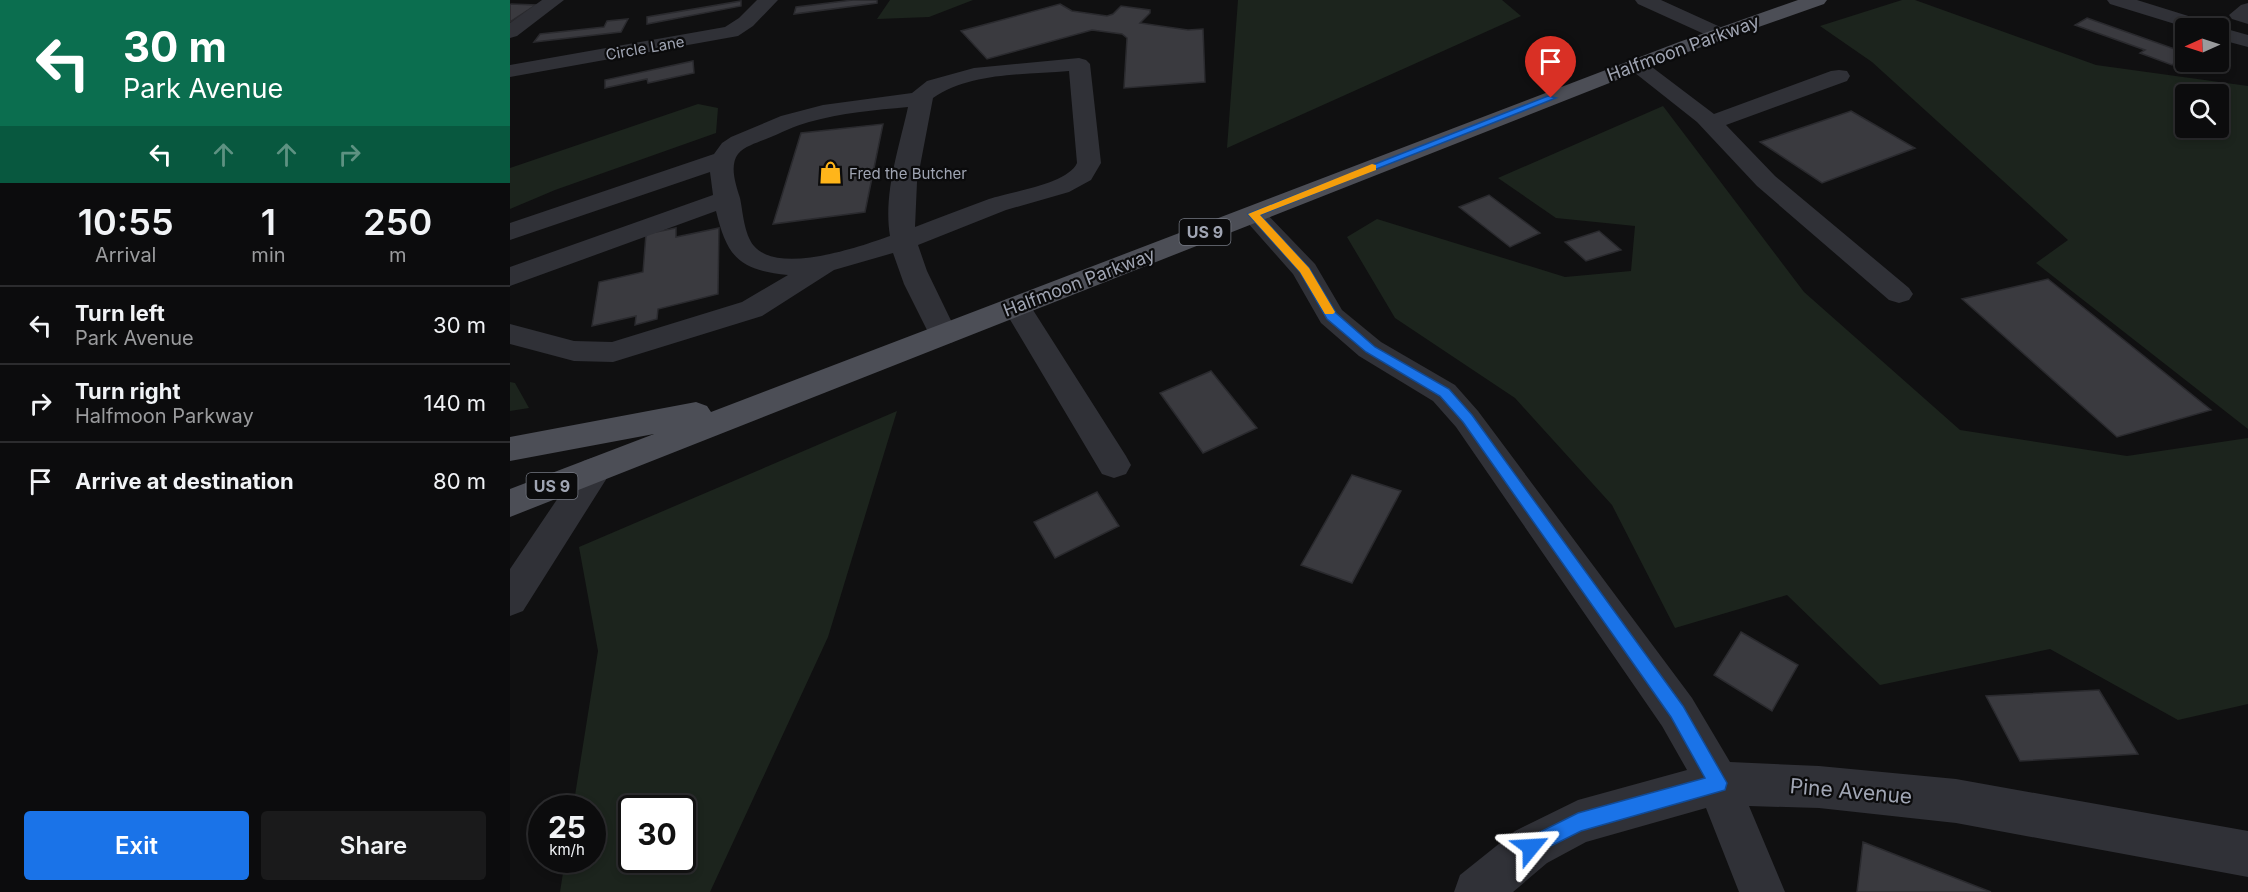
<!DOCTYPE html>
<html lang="en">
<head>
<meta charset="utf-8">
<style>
	body { margin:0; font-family:Inter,sans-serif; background:#1a1a1b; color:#f1f3f6; height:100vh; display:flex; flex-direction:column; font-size:22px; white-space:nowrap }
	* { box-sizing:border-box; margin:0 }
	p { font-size:20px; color:#9a9b9d }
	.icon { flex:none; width:33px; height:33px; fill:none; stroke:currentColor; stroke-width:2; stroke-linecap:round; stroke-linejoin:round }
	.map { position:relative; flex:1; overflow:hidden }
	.details { display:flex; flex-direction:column; background:#0c0c0d; width:510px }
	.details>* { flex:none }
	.guide { background:#0b6e4f; color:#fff; overflow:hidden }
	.needle { width:39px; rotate:267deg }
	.fabs { position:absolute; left:1665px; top:18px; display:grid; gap:12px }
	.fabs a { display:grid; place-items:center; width:54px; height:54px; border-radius:6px; background:#0c0c0d; box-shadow:0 3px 9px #0003,0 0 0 2px #2c2c2e; font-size:30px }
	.speed { position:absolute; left:18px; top:795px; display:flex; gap:12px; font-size:30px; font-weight:700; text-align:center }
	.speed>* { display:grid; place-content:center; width:78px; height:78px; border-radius:50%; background:#0c0c0d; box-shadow:0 3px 9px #0003,0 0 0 2px #2c2c2e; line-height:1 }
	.speed small { font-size:15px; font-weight:400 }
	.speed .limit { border:3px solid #111; border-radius:9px; background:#fff; color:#111 }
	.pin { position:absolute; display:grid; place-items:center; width:51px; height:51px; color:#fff; margin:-62px -26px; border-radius:50% 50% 50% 0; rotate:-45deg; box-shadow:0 0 6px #0007 }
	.pin .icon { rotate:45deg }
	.me { position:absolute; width:66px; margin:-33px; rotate:63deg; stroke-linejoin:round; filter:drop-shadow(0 0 4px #0008) }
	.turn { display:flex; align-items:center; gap:21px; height:126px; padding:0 24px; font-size:27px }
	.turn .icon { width:78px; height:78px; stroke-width:2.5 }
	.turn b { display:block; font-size:42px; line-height:51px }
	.lanes { display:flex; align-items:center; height:57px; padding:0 24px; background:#0003; justify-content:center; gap:30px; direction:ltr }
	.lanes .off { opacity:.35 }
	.eta { display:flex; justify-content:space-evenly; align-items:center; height:102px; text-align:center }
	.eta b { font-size:36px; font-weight:600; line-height:42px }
	.primary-button { display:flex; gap:12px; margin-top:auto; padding:12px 24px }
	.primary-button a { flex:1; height:69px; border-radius:6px; background:#1a73e8; color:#fff; font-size:24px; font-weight:600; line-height:69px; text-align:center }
	.primary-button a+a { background:#1a1a1b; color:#f1f3f6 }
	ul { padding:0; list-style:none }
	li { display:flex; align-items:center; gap:18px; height:78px; padding:0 24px; border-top:2px solid #2c2c2e }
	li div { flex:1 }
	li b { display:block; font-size:22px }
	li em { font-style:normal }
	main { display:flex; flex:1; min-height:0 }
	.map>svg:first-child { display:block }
	.green { fill:#1c241d; fill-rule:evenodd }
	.building { fill:#3a3a3f; stroke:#2a2a2e; stroke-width:1.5 }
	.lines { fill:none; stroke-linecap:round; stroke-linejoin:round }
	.minor { fill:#303137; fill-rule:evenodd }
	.major { fill:#4c4e56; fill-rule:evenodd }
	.route { fill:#1a73e8; stroke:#114b97; stroke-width:1.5 }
	.slow { fill:#f59e0b }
	.labels { text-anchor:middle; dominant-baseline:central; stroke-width:4.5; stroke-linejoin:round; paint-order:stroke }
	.far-street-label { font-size:15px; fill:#a0a5b3; stroke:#0b0b0c }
	.far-poi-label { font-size:15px; fill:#a0a5b3; stroke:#0b0b0c; text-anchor:start }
	.shield { fill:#0b0b0c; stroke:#737781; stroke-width:1.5 }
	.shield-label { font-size:16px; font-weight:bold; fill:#a0a5b3 }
	.street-label { font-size:18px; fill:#a0a5b3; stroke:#0b0b0c }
	.near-street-label { font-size:21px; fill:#a0a5b3; stroke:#0b0b0c }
</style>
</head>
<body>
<main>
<section class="details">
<div class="guide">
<div class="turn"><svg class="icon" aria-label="left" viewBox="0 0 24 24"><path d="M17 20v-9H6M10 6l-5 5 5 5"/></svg><div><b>30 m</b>Park Avenue</div></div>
<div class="lanes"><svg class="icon" aria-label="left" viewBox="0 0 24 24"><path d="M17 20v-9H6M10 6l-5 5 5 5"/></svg><svg class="icon off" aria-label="ahead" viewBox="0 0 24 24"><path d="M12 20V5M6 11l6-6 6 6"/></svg><svg class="icon off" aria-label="ahead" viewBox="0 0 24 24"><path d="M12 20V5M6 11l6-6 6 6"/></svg><svg class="icon off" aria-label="right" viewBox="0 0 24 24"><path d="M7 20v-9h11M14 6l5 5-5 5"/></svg></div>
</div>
<div class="eta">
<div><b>10:55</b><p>Arrival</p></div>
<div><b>1</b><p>min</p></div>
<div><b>250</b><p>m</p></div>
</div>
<ul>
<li><svg class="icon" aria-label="left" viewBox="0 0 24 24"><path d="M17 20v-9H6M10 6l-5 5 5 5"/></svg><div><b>Turn left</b><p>Park Avenue</p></div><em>30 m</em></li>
<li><svg class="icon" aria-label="right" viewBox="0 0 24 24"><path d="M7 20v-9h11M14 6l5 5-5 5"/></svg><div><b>Turn right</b><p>Halfmoon Parkway</p></div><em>140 m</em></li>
<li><svg class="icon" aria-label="arrive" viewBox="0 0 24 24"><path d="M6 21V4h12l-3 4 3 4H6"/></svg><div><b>Arrive at destination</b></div><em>80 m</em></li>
</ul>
<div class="primary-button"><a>Exit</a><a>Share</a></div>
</section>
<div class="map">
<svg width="1738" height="892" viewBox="0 0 1738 892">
	<rect width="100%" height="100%" fill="#101011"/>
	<path class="green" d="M380 0H463L419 17 367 19Z
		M728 0H992L1011 16 717 148Z
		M1392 0H1405L1586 65 1738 86V429L1526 263 1558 240 1362 62 1310 26ZM1676 94H1708V128H1676Z
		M188 104 208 108 206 133 45 190 0 209V168Z
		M1153 106 1294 292 1450 430 1617 456 1738 438V704L1668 720 1540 649 1370 685 1277 595 1165 628 1102 505 1005 398 885 318 837 237 867 219 1055 277 1121 271 1125 226 1046 218 988 178Z
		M0 382 5 383 19 408 0 411Z
		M387 411 318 637 200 892H50L55 860H82V808H63L88 651 69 547ZM172 808V860H122V808Z"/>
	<path class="building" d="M343 0H367V3L284 14 286 7Z
		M231 1V6L137 24V17Z
		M550 4 562 11 597 16 603 14 611 6 640 10V13L630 23 678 30 693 29 695 82 614 88 617 38 612 34 582 30 477 59 451 31Z
		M0 5 1 4 26 5 0 22Z
		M1577 18 1676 53V56L1662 65 1630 53 1635 50 1565 25Z
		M118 19 111 32 24 42 30 34 94 27 97 21Z
		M183 61 184 73 138 83 137 79 95 88V80Z
		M1341 111 1405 148 1312 183 1250 142Z
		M373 124 355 212 263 224 291 133Z
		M979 195 1030 233 1000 247 949 207Z
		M166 228V237L209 228 208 294 148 309 147 319 125 325 126 316 82 326 89 282 133 272 136 234Z
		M1089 231 1111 250 1076 261 1055 242Z
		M1538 279 1701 410 1607 437 1452 299Z
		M701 371 747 428 693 453 650 393Z
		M842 475 891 491 842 583 791 565Z
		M587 492 609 526 545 558 524 522Z
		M1231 632 1288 665 1262 711 1204 675Z
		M1589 690 1628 754 1510 761 1476 696Z
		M1353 842 1481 892H1347Z"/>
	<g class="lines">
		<path class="minor" d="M32 0H54L7 36 0 38V23Z
			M247 0H268L243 26 228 36 0 77V65L215 27 229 18Z
			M1125 0H1151L1217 30 1220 34 1217 38H1203L1128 4Z
			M1597 0H1627L1704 24 1706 26 1738 35V47L1708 39V28H1678L1600 4Z
			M1738 3V24L1722 19 1719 15 1731 5Z
			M569 58 576 60 580 64 591 163 581 180 559 192 496 210 408 245 417 271 448 335 443 342 433 345 423 342 394 284 383 253 324 270 252 316 103 362 64 361 0 344V324L64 341 102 342 232 302 278 275C229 270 217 257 206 211L0 286V267L203 195 200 172 0 240V223L204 154 212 143 221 137 271 116 313 105 402 93 417 81 464 68ZM559 71 567 163C558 184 500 192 479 199 454 208 429 218 405 227L407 182 423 98C461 72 515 75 559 71ZM398 107C389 148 373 194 380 236 349 247 269 275 244 246 234 234 233 212 230 198 226 185 219 166 228 154 235 146 247 143 256 139 271 133 284 126 299 122 331 113 365 110 398 107Z
			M1127 59 1134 61 1204 114 1321 71 1329 70 1337 71 1340 76 1337 81 1216 125 1265 176 1399 288 1403 294 1399 300 1389 303 1379 300 1247 186 1187 122 1120 69 1116 65 1120 61Z
			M743 206 752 209 805 264 832 310 871 342 945 385 968 411 1182 698 1220 762 1309 766 1446 779 1738 831V877L1446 823 1309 808 1239 806 1275 892H1229L1196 808 1076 842 1037 863 1003 892H944L950 875 1005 831 1068 800 1177 770 1152 726 946 427 923 401 849 356 811 323 783 274 730 214 734 209Z
			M506 297 516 299 616 456 621 465 616 474 604 478 592 474 492 306 496 299Z
			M85 457 97 461 102 470 13 611 0 616V569L73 461Z"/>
		<path class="major" d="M1288 0H1317L1314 4 1183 50 0 517V489L144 434 0 461V437L186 402 197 406 201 412 1169 42Z"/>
	</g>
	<path class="route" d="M1038 96 1046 98 750 215 799 268 826 313 865 347 939 389 962 415 1173 706 1217 783 1215 790 1208 792 1071 831 1021 856 1014 853 1012 847 1014 840 1068 813 1195 778 1161 717 953 422 930 396 856 352 817 319 790 272 738 214Z"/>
	<path class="slow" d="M862 164 866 165V170L750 215 799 268 825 312 823 314H815L790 272 738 214Z"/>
	<defs>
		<symbol id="shop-bare" viewBox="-9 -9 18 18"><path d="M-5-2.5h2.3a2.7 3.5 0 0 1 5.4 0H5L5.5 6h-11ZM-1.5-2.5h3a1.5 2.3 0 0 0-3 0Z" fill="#ffb51a" stroke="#0b0b0c" stroke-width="2.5" paint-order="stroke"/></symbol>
	</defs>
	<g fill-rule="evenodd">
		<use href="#shop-bare" x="304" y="156" width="33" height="33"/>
	</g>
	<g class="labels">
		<g class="far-street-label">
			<text transform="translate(135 48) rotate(-10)">Circle Lane</text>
		</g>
		<g class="far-poi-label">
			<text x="339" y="173">Fred the Butcher</text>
		</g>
		<g class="shield">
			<rect x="669.5" y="219" width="51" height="26" rx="4.5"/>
			<rect x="16.5" y="473" width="51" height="26" rx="4.5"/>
		</g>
		<g class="shield-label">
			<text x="695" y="232">US 9</text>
			<text x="42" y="486">US 9</text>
		</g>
		<g class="street-label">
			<text transform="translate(1173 48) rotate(-20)">Halfmoon Parkway</text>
			<text transform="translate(569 282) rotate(-21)">Halfmoon Parkway</text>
		</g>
		<g class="near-street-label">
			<text transform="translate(1341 791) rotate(5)">Pine Avenue</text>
		</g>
	</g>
</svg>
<div class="fabs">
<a><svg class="needle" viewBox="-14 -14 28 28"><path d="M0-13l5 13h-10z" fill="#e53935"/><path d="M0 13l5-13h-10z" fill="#9a9b9d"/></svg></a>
<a><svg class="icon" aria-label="search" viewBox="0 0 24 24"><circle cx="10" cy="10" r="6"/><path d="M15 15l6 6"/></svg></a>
</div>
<div class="speed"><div>25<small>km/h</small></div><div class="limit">30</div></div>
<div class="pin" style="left:1041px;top:98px;background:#d93025"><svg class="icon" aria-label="arrive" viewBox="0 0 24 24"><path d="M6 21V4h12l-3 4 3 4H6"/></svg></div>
<svg class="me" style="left:1021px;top:847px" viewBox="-20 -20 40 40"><path d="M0-17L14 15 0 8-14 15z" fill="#1a73e8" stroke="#fff" stroke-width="4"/></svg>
</div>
</main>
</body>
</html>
